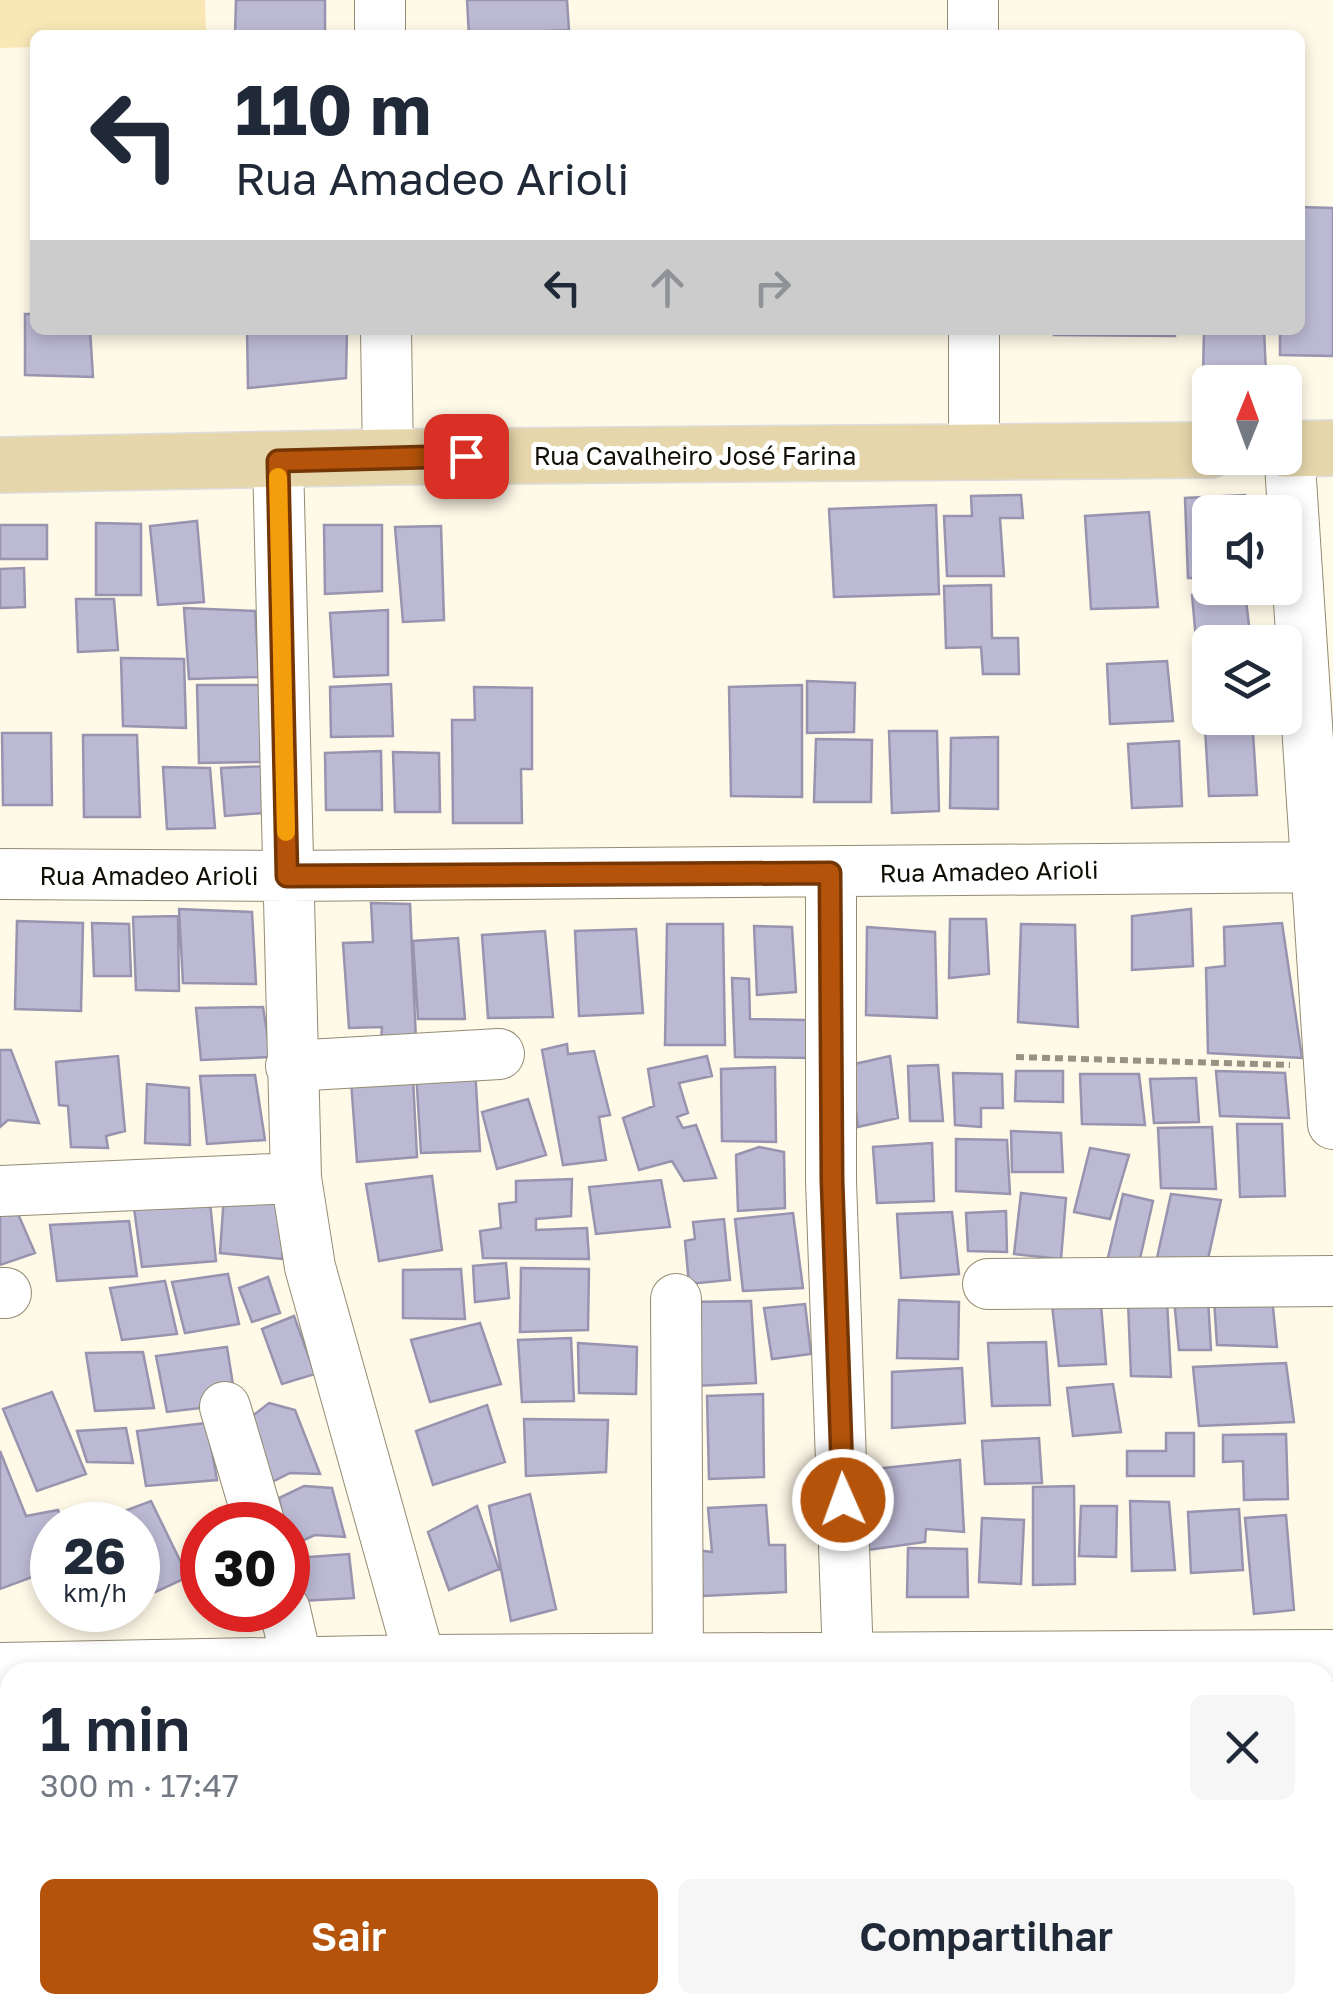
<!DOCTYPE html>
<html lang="pt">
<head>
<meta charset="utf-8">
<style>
	body { margin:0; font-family:"Golos Text",sans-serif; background:#f6f6f7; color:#1f2937; height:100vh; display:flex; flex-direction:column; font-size:38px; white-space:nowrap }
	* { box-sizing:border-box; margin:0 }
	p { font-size:32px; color:#747a83 }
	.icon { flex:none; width:55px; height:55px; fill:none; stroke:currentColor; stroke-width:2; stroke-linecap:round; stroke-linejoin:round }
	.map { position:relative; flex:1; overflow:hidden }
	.details { position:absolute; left:0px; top:1662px; width:1335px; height:352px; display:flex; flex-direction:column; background:#fff; border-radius:30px 30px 0 0; box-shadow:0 5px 15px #0003 }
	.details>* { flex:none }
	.top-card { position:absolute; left:30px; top:30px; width:1275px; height:305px; border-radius:15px; box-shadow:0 5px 15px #0003; background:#fff; color:#1f2937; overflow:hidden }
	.needle { width:65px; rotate:1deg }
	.controls { position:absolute; left:1192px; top:365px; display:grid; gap:20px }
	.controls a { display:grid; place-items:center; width:110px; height:110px; border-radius:15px; background:#fff; box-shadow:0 5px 15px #0003; font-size:50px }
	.speed { position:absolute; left:30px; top:1502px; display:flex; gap:20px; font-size:50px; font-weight:700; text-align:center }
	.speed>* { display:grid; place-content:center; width:130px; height:130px; border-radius:50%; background:#fff; box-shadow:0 5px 15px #0003; line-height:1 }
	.speed small { font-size:25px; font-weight:400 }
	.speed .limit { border:15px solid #d22; background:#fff; color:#111 }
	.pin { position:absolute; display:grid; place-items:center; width:85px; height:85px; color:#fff; margin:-42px; border-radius:20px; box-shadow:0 5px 15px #0006 }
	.me { position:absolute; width:110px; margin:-55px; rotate:358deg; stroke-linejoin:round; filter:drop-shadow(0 0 8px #0008) }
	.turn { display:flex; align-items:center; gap:35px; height:210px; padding:0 40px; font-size:45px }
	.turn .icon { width:130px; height:130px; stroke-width:2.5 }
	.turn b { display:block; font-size:70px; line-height:85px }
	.lanes { display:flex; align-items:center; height:95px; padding:0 40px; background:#0003; justify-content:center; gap:50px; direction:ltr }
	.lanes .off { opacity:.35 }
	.round { display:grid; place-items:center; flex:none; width:105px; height:105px; border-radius:15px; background:#f6f6f7 }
	.head { display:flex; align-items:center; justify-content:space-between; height:170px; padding:0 40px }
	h1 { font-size:60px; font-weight:600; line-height:75px }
	.cta { display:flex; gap:20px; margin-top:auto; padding:20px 40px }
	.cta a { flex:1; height:115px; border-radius:15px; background:#b45309; color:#fff; font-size:40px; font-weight:600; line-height:115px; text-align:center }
	.cta a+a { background:#f6f6f7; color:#1f2937 }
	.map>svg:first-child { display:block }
	.built { fill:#f7ecc8 }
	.green { fill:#f9e8b6 }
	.water { fill:#aa9963 }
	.building { fill:#bcb9d4; stroke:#9894af; stroke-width:2.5 }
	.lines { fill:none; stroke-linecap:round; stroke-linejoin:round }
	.minor-casing { stroke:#948b71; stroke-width:52 }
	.major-casing { stroke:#dedddc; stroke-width:58 }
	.path { stroke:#969284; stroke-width:6; stroke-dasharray:8 5; stroke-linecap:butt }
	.minor { stroke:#fff; stroke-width:50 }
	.major { stroke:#e5d6ac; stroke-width:55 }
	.route-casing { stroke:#753606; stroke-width:25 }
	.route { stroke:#b45309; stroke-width:18 }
	.slow { stroke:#f59e0b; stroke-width:18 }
	.labels { text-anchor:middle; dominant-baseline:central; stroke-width:10; stroke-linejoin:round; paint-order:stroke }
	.street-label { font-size:25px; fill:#110e05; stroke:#fff }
</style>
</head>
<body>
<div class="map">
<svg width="1333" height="2014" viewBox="0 0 1333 2014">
	<rect width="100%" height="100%" fill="#fff9e8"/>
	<path class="built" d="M1325 1681H1333V2014H531L530 2005H1325Z"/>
	<path class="green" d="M0 0H205L206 35H35V47L0 48Z"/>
	<path class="water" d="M856 2005H980L997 2014H852Z"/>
	<path class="building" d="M236 0H325V35H235Z
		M467 0H567L569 30 469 35Z
		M1300 207 1333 208V356L1280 355V330H1300Z
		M25 314H35V330H90L93 377 25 375Z
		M247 330H347L346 378 248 388Z
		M1054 330H1175V336L1054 335Z
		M1204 330H1264L1266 373 1203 375Z
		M1021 495 1023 518H1000L1004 576H947L944 516H972L971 496Z
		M1245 495 1246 512H1210V578H1188L1185 498Z
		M936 505 939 594 834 597 829 509Z
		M1149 512 1158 607 1091 609 1085 516Z
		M197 521 204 602 158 605 150 526Z
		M96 523 141 524V595H96Z
		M0 525H47V559H0Z
		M324 525H382V591L325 594Z
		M441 526 444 620 403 622 395 527Z
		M24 568 25 607 0 608V569Z
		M991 585 992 638H1018L1019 674H983L981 647 946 648 944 586Z
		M1245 592 1251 642H1210V661H1198L1192 595Z
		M76 599H114L118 650 78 652Z
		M184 608 255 611 259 677 189 679Z
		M388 610V675L334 677 330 613Z
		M121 658 184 659 186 728 123 726Z
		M1167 661 1173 721 1110 724 1107 664Z
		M807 681 855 683 854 732 807 733Z
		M391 684 393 736 331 737 330 687Z
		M197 685H259L261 762 199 763Z
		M802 685V797L731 796 729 687Z
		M474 687 532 688V769H521L522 823H453L452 720H475Z
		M1204 711H1210V718H1252L1257 795 1209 796Z
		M889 731H937L939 811 892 813Z
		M2 733H51L52 805H3Z
		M83 735H137L140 817H84Z
		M998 737V809L950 808 951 738Z
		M816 739 872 740 871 802H814Z
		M1179 741 1182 806 1132 808 1128 744Z
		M381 751 382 810H326L325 753Z
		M393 752 439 753 440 812H395Z
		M270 766 274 812 225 816 221 768Z
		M163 767 210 768 215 828 167 829Z
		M371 903 410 904 416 1041H381L382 1027 349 1028 343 943 373 942Z
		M179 909 252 912 256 984 183 983Z
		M1191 909 1193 966 1132 970V916Z
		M178 916 179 991 136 990 133 917Z
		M950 919H986L989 974 949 978Z
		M17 921 83 923 81 1011 15 1009Z
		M92 923 129 924 131 976H94Z
		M1282 923 1302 1058 1208 1053 1206 968 1225 966 1224 927Z
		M667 924H723L725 1045H665Z
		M1021 924 1075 925 1078 1027 1018 1022Z
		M754 926 792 927 796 992 757 995Z
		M867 927 935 932 937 1018 866 1015Z
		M636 929 643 1013 579 1016 575 931Z
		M545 931 553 1017 488 1018 482 935Z
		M458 938 465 1019H418L413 941Z
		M732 978 749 979 750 1019 807 1020 810 1058 735 1057Z
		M263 1007 271 1057 201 1060 196 1008Z
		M567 1044 568 1054 594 1051 610 1115 599 1117 606 1160 563 1165 542 1050Z
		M0 1050H11L39 1123 8 1120 0 1127Z
		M118 1056 125 1131 106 1136 108 1148 71 1147 68 1106 59 1105 56 1062Z
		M707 1056 712 1076 679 1083 688 1113 677 1117 683 1128 696 1125 716 1178 684 1181 672 1161 639 1170 623 1118 654 1106 648 1069Z
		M890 1056 898 1118 858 1127 850 1065Z
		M938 1065 943 1121H910L908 1066Z
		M775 1067 776 1142 722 1141 721 1069Z
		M475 1069 480 1151 421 1153 416 1071Z
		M1016 1071H1063V1102L1015 1101Z
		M1216 1071 1285 1073 1289 1118 1220 1116Z
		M953 1073 1002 1074 1003 1108H981V1127L955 1125Z
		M1080 1074H1139L1145 1125 1082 1124Z
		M255 1075 265 1140 207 1144 200 1076Z
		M413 1078 417 1157 357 1162 351 1081Z
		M1196 1078 1199 1122 1154 1123 1150 1079Z
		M147 1084 189 1088 190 1145 145 1143Z
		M528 1099 546 1155 497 1169 482 1112Z
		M1237 1124H1282L1285 1196 1240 1197Z
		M1212 1127 1216 1189 1161 1188 1158 1128Z
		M1011 1131 1061 1133 1063 1172H1012Z
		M956 1139 1007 1140 1010 1194 956 1191Z
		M932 1143 934 1201 877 1203 873 1147Z
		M759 1147 784 1152 785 1208 738 1211 736 1155Z
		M1090 1148 1129 1155 1110 1219 1074 1212Z
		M432 1176 442 1250 379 1261 366 1184Z
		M572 1179 571 1216 536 1219V1230L587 1228 589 1259 483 1258 480 1231 501 1228 499 1204 516 1202V1181Z
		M661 1180 670 1227 596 1234 589 1187Z
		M1021 1193 1066 1198 1061 1259 1014 1254Z
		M1123 1194 1153 1201 1137 1272 1106 1266Z
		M1171 1194 1221 1200 1206 1268 1157 1258Z
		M224 1195H287L282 1259 220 1253Z
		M210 1202 216 1261 142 1267 134 1208Z
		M15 1207 35 1253 0 1265V1212Z
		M1006 1211 1007 1252 968 1251 966 1213Z
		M952 1212 959 1274 901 1278 897 1214Z
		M793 1213 803 1288 743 1291 735 1219Z
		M724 1219 730 1280 689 1284 685 1241 695 1239 693 1222Z
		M129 1221 137 1276 57 1281 50 1225Z
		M506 1263 509 1298 475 1302 473 1266Z
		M521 1268 589 1269 588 1330 520 1332Z
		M461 1269 465 1319 403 1318V1270Z
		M228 1274 239 1324 185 1333 172 1282Z
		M268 1277 280 1313 252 1322 239 1288Z
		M165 1281 177 1334 122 1340 110 1288Z
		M1208 1298 1211 1350H1179L1174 1300Z
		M1272 1298 1277 1347 1217 1345 1214 1299Z
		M899 1300 959 1302 958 1359 897 1358Z
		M1167 1300 1171 1377 1131 1376 1128 1301Z
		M751 1301 756 1383 694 1386 689 1302Z
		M805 1304 811 1354 772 1359 764 1308Z
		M1052 1305H1101L1106 1364 1059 1366Z
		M294 1316 315 1374 282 1384 262 1329Z
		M480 1323 501 1384 430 1402 411 1340Z
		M571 1338 574 1401 522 1402 518 1340Z
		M1046 1342 1050 1405 992 1406 988 1343Z
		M578 1343 637 1347 636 1394 579 1393Z
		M227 1347 236 1404 167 1412 156 1356Z
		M143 1352 154 1408 95 1411 86 1353Z
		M1286 1363 1294 1422 1199 1426 1193 1367Z
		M962 1368 965 1423 892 1428V1372Z
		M1113 1384 1121 1432 1073 1436 1067 1388Z
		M52 1392 86 1474 37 1491 3 1409Z
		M763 1394 764 1477 709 1479 707 1396Z
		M269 1403 295 1410 320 1474 290 1473 268 1484 246 1421Z
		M487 1405 505 1462 433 1485 416 1431Z
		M524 1419 608 1420 606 1472 526 1476Z
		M207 1423 217 1480 146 1486 137 1431Z
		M126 1428 133 1463 87 1462 77 1431Z
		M1166 1433H1194V1476H1127V1451H1166Z
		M1286 1434 1288 1499 1244 1500 1243 1461 1223 1462V1435Z
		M1039 1438 1042 1483 985 1484 982 1441Z
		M0 1451 26 1516 58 1510 64 1525H52V1599L45 1601 32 1577 0 1589Z
		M960 1460 964 1532 926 1529 925 1542 867 1550 860 1524 876 1517 873 1469Z
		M304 1486 332 1488 345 1537 315 1535 288 1547V1525H284L279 1498Z
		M1074 1486 1075 1584 1033 1585V1487Z
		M530 1494 556 1609 511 1621 489 1506Z
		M151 1501 188 1577 138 1600V1525L90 1524Z
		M1130 1501 1169 1502 1175 1570 1132 1571Z
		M766 1505 769 1545H785L786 1592 703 1596 697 1550 712 1552 708 1508Z
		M477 1506 499 1569 449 1590 428 1532Z
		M1081 1506H1117L1116 1557 1079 1556Z
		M1239 1509 1243 1570 1191 1573 1188 1512Z
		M1286 1515 1294 1610 1254 1614 1245 1518Z
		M982 1518 1024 1520 1021 1584 979 1582Z
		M908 1548 967 1549 968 1597H907Z
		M349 1554 354 1598 301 1601 297 1558Z
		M1325 1683H1333V2014H1273V2005H1325Z
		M1325 1683H1333V2014L1325 1811Z
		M0 1717H1L5 1799H0Z
		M1325 1811 1333 2014H1277V2005H1325Z
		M0 1962H10V2005H41V2014H0Z
		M0 1962H10V2005H41V2014H0Z"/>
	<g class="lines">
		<defs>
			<path id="minor" d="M380 0V35
				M973 0V35
				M386 330 388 457
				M974 330V453
				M1289 449 1333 1124
				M278 461 296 1178 310 1267 420 1660
				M831 873V1181L848 1659
				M0 874 287 876 1317 867
				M291 1066 499 1054
				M0 1191 296 1178
				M988 1284 1333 1281
				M0 1293H6
				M676 1299 678 1660
				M225 1407 260 1525
				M285 1610 299 1672
				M0 1668 420 1660 1333 1655
				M305 2005V2014
				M720 2005 733 2014
				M777 2014 781 2005"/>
			<path id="major" d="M1285 449 1333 448
				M0 465 388 457 1210 450"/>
		</defs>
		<use href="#minor" class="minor-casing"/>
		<use href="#major" class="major-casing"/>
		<path class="path" d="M1016 1057 1290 1065"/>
		<use href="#minor" class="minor"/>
		<use href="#major" class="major"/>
	</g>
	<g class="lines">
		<defs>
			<path id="route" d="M466 456 278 461 287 876 830 873 832 1181 843 1500"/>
		</defs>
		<use href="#route" class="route-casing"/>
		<use href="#route" class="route"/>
		<path class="slow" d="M278 477 286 832"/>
	</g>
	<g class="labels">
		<g class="street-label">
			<text x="695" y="455">Rua Cavalheiro José Farina</text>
			<text transform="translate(989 871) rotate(-1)">Rua Amadeo Arioli</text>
			<text x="149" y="875">Rua Amadeo Arioli</text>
		</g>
	</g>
</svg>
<div class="controls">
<a><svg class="needle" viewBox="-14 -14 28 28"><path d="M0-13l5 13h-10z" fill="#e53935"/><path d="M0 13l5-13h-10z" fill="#747a83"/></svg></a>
<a><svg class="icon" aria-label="sound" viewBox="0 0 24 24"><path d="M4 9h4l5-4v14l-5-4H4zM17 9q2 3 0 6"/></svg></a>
<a><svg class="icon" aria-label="layers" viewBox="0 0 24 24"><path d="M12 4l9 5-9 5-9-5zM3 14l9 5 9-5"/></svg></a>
</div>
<div class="speed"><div>26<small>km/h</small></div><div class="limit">30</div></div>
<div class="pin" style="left:466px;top:456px;background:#d93025"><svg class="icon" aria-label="arrive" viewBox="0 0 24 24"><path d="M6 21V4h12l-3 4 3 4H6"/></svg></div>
<svg class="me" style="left:843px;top:1500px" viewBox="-20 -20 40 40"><circle r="17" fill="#b45309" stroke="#fff" stroke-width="3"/><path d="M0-11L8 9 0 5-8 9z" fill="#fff"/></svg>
<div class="top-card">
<div class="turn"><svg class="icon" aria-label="left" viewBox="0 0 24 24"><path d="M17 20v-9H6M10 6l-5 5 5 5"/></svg><div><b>110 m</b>Rua Amadeo Arioli</div></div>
<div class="lanes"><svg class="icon" aria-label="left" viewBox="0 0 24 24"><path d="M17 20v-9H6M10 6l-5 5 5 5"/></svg><svg class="icon off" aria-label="ahead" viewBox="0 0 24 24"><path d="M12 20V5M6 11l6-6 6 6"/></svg><svg class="icon off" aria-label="right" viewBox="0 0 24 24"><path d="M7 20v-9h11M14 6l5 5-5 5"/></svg></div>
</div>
<section class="details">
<div class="head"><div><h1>1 min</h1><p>300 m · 17:47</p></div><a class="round"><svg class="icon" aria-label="close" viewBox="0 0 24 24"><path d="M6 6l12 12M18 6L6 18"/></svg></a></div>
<div class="cta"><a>Sair</a><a>Compartilhar</a></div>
</section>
</div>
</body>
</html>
